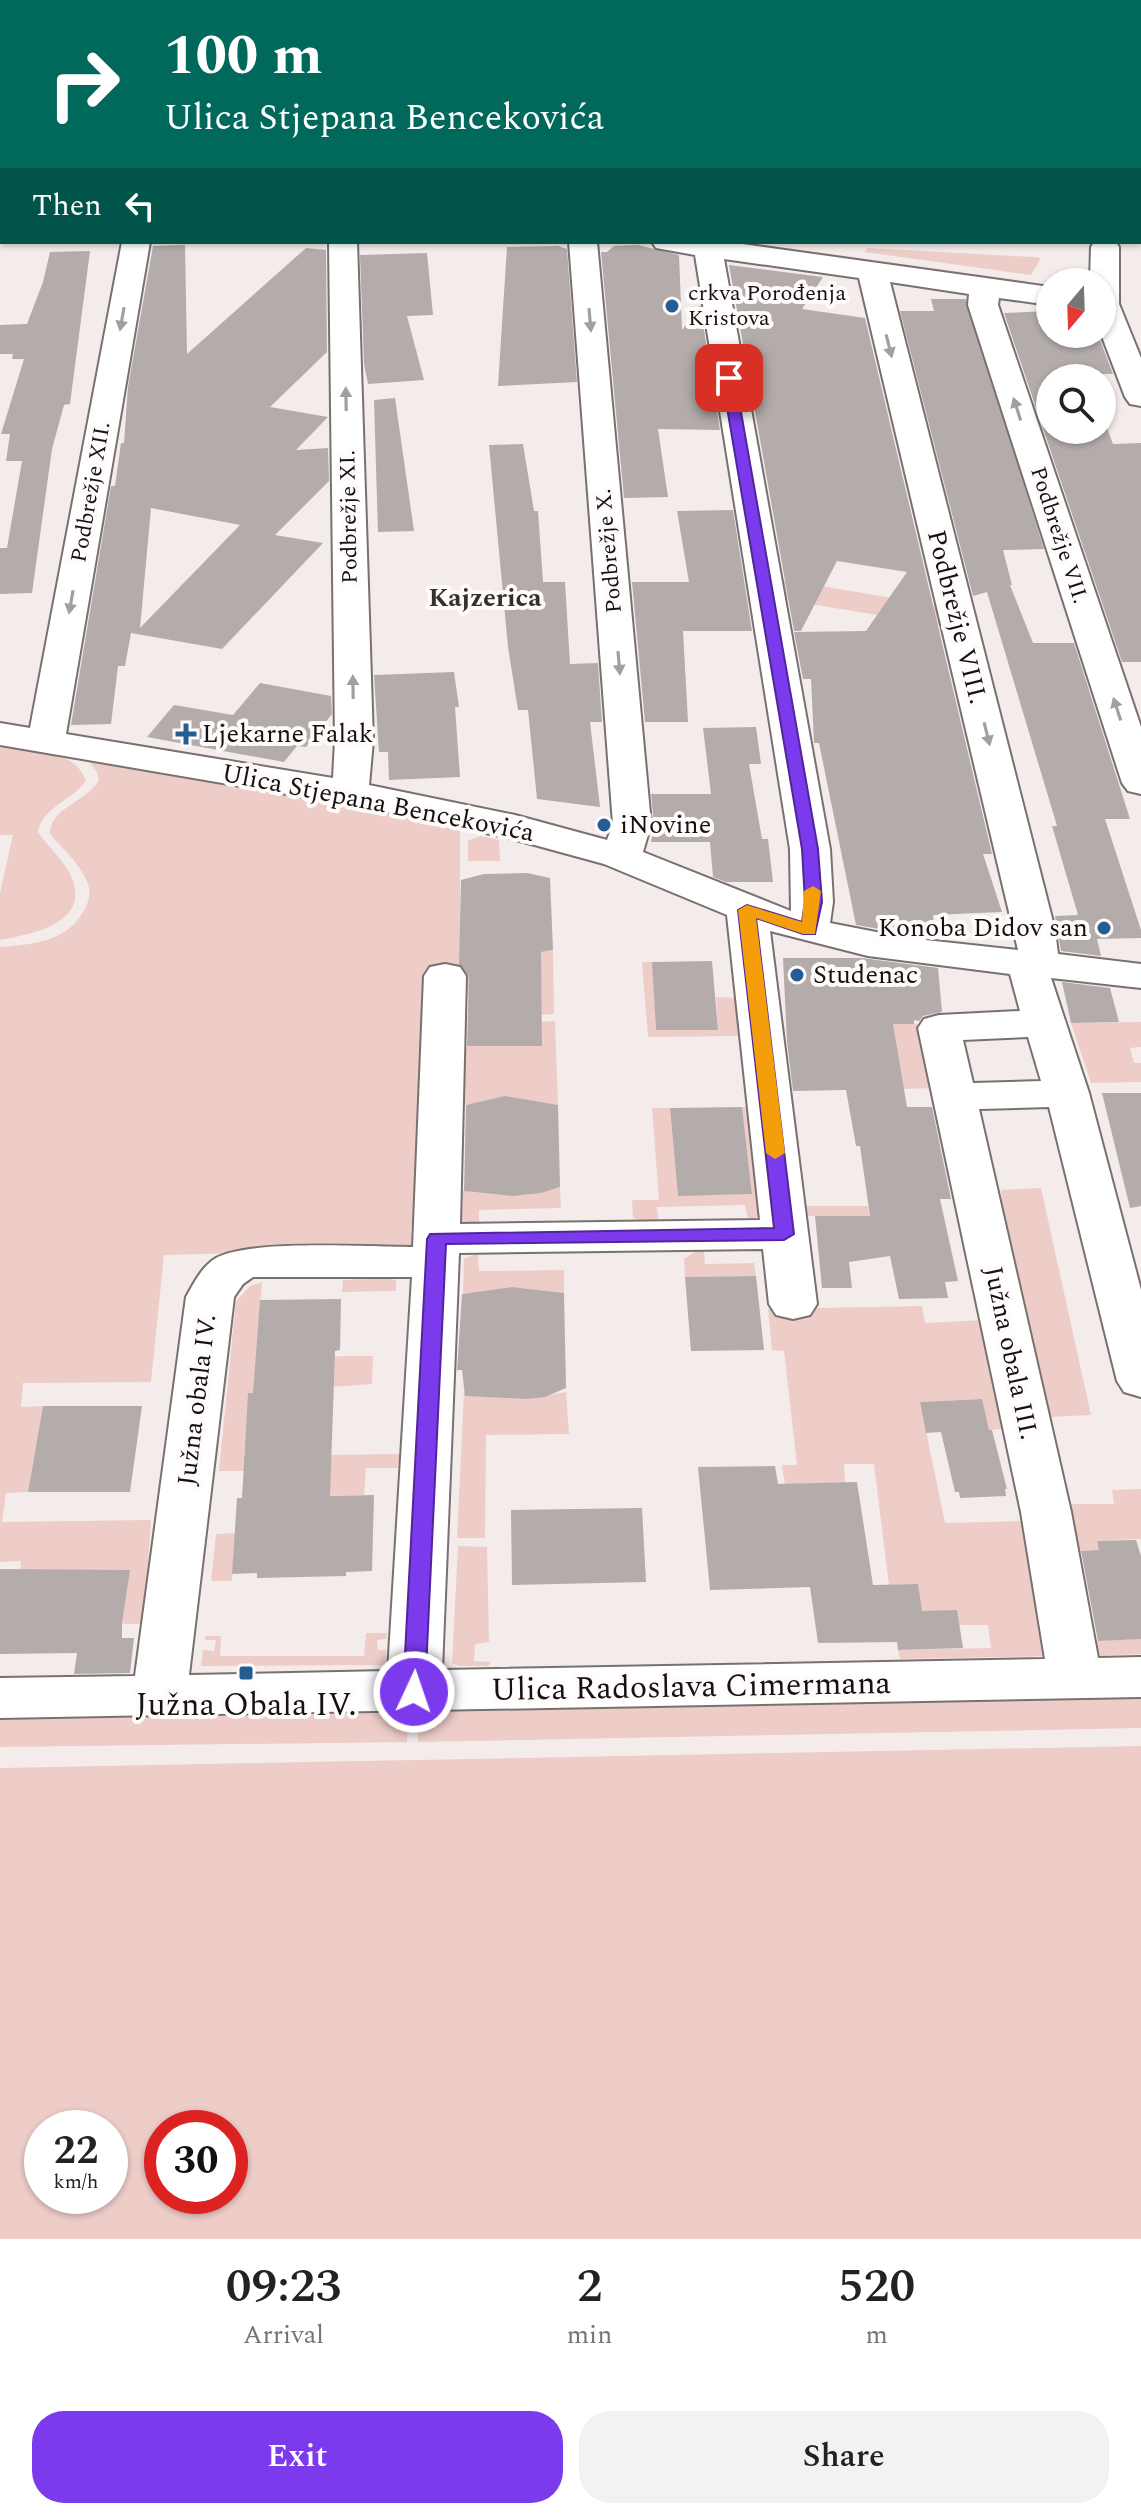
<!DOCTYPE html>
<html lang="en">
<head>
<meta charset="utf-8">
<style>
	body { margin:0; font-family:Spectral,serif; background:#f2f2f2; color:#222; height:100vh; display:flex; flex-direction:column; font-size:30px; white-space:nowrap }
	* { box-sizing:border-box; margin:0 }
	p { font-size:26px; color:#767676 }
	.icon { flex:none; width:44px; height:44px; fill:none; stroke:currentColor; stroke-width:2; stroke-linecap:round; stroke-linejoin:round }
	.map { position:relative; height:2239px; overflow:hidden }
	.details { display:flex; flex-direction:column; background:#fff; flex:1 }
	.details>* { flex:none }
	.top-card { position:absolute; left:0px; top:0px; width:1142px; height:244px; box-shadow:0 2px 6px #0004; background:#00695c; color:#fff; overflow:hidden }
	.needle { width:52px; rotate:199deg }
	.buttons { position:absolute; left:1036px; top:268px; display:grid; gap:16px }
	.buttons a { display:grid; place-items:center; width:80px; height:80px; border-radius:50%; background:#fff; box-shadow:0 2px 6px #0004; font-size:40px }
	.speed { position:absolute; left:24px; top:2110px; display:flex; gap:16px; font-size:40px; font-weight:700; text-align:center }
	.speed>* { display:grid; place-content:center; width:104px; height:104px; border-radius:50%; background:#fff; box-shadow:0 2px 6px #0004; line-height:1 }
	.speed small { font-size:20px; font-weight:400 }
	.speed .limit { border:12px solid #d22; background:#fff; color:#111 }
	.pin { position:absolute; display:grid; place-items:center; width:68px; height:68px; color:#fff; margin:-34px; border-radius:16px; box-shadow:0 4px 12px #0006 }
	.me { position:absolute; width:88px; margin:-44px; rotate:3deg; stroke-linejoin:round; filter:drop-shadow(0 0 6px #0008) }
	.turn { display:flex; align-items:center; gap:28px; height:168px; padding:0 32px; font-size:36px }
	.turn .icon { width:104px; height:104px; stroke-width:2.5 }
	.turn b { display:block; font-size:56px; line-height:68px }
	.then { display:flex; align-items:center; height:76px; padding:0 32px; background:#0003; gap:16px; font-size:30px }
	.eta { display:flex; justify-content:space-evenly; align-items:center; height:136px; text-align:center }
	.eta b { font-size:48px; font-weight:600; line-height:56px }
	.button { display:flex; gap:16px; margin-top:auto; padding:16px 32px }
	.button a { flex:1; height:92px; border-radius:32px; background:#7c3aed; color:#fff; font-size:32px; font-weight:600; line-height:92px; text-align:center }
	.button a+a { background:#f2f2f2; color:#222 }
	.map>svg:first-child { display:block }
	.green { fill:#eecdc8; fill-rule:evenodd }
	.building { fill:#b3acab; fill-rule:evenodd }
	.lines { fill:none; stroke-linecap:round; stroke-linejoin:round }
	.minor-casing { stroke:#787170; stroke-width:4 }
	.minor { fill:#fff; fill-rule:evenodd }
	.oneway { fill:#a1a0a0 }
	.route { fill:#7c3aed; stroke:#51269a; stroke-width:2 }
	.slow { fill:#f59e0b }
	.poi-dot { fill:#235d94; stroke:#fefbfa; stroke-width:3 }
	.labels { text-anchor:middle; dominant-baseline:central; stroke-width:8; stroke-linejoin:round; paint-order:stroke }
	.far-poi-label { font-size:22px; fill:#141111; stroke:#fefbfa; text-anchor:start }
	.far-street-label { font-size:22px; fill:#141111; stroke:#fefbfa }
	.far-quarter-label { font-size:26px; font-weight:bold; fill:#352f2e; stroke:#fefbfa }
	.street-label { font-size:26px; fill:#141111; stroke:#fefbfa }
	.poi-label { font-size:26px; fill:#141111; stroke:#fefbfa; text-anchor:start }
	.near-street-label { font-size:32px; fill:#141111; stroke:#fefbfa }
	.near-poi-label { font-size:32px; fill:#141111; stroke:#fefbfa }
</style>
</head>
<body>
<div class="map">
<svg width="1141" height="2239" viewBox="0 0 1141 2239">
	<rect width="100%" height="100%" fill="#f4eceb"/>
	<path class="green" d="M451 0H794V2H451Z
		M772 246 1026 281 1022 287 768 252Z
		M867 248 1033 257 1041 258 1031 275 865 252Z
		M769 577 945 607 949 627 774 598Z
		M0 746C29 751 75 748 86 781 72 801 43 806 38 832 47 846 61 857 69 872 95 922 35 934 0 940V893L13 835H0Z
		M88 760 378 811 460 831V951L530 954 553 950 554 1014 541 1015V994H459L432 1224 411 1226 412 1248 164 1255 151 1382 23 1383 21 1407 43 1406 28 1492 6 1493 2 1522 151 1520 144 1624 57 1623 18 1595 21 1561 0 1562V947C34 944 69 942 85 908 89 901 91 892 88 884 81 865 63 849 50 834 50 807 87 802 99 780L97 772Z
		M480 836 499 840 500 861H468V841Z
		M642 962H653L656 1030H718L716 997 740 998 741 1036 648 1037Z
		M555 1021 558 1105 509 1100 463 1105V1046H541V1022Z
		M1141 1022V1047L1130 1048 1134 1063H1141V1082L1091 1083 1071 1023Z
		M864 1024H922L937 1088 904 1089Z
		M742 1107H751L764 1211 749 1223 745 1205 657 1207 659 1225H649L633 1217 632 1200H659L652 1108H670L678 1195 752 1194Z
		M560 1187 561 1208 479 1210V1227L462 1222 461 1190C494 1196 527 1198 560 1187Z
		M1041 1188 1091 1415 1050 1417 1035 1350 1028 1349 997 1200 1002 1199 1001 1190Z
		M804 1206H868L874 1242 852 1216H806Z
		M704 1250 705 1264 754 1263 756 1276 685 1277 684 1259 696 1251Z
		M478 1253 479 1271 564 1270V1293L512 1287 463 1294 464 1259Z
		M385 1278 396 1280V1291L342 1292 343 1280Z
		M262 1282 256 1357 373 1356 372 1384 249 1393 244 1456 400 1454 398 1468H366L364 1495 252 1497 254 1471H219L236 1301 250 1286Z
		M922 1306 925 1323 985 1320 1007 1429 989 1430 981 1399 920 1402 945 1523 1031 1521 1053 1656 900 1659 898 1650 991 1648 988 1625H959L905 1611 918 1584 889 1585 874 1464H844L845 1482 800 1587 782 1465H797L784 1351 772 1350 768 1309Z
		M464 1391 468 1396 526 1399 566 1392 569 1434 486 1435 485 1538H457Z
		M1141 1489V1539L1097 1541 1099 1550 1067 1552 1059 1504H1114L1112 1490Z
		M235 1533 232 1581H211L216 1534Z
		M458 1546 487 1547 489 1642 475 1644 474 1661 491 1662 488 1666H459L452 1663Z
		M366 1633H387L386 1639 377 1640 378 1650H386L385 1665 201 1666 203 1650 214 1651 216 1640H205V1636H221L220 1656H364Z
		M1141 1639V1654L1092 1656 1088 1641Z
		M1141 1694V1728L418 1742V1714H445L446 1708Z
		M384 1709 383 1714 408 1715 407 1742 0 1747V1714Z
		M1141 1746V2239H0V1768ZM42 2128H110V2196H42ZM162 2128H230V2196H162Z"/>
	<path class="building" d="M185 245 187 354 306 248 326 250 327 352 270 407 328 417 296 450 328 448 329 481 275 535 323 543 222 649 131 633 125 666H118L111 724 71 725 111 486H115L121 443H124L128 387 153 246ZM151 508 240 525 140 628Z
		M638 245 679 255 682 330 700 305 720 430 658 429 668 497 624 498 601 252H607L614 246Z
		M558 246 567 249 577 382 498 386 507 247Z
		M90 251 70 404 64 405 52 449 32 593 0 594V548H7L22 461H6L10 434H1L24 359H12L13 354H0V325L27 324 43 282 50 252Z
		M427 253 433 315 407 316 424 380 368 384 364 364 360 255Z
		M729 265 823 277 802 309 865 318 992 854H983L1002 912 933 915 935 938 856 925 819 743H814L811 679H803L794 632 866 631 907 572 837 561 801 631H794Z
		M931 299H966L1044 549 1003 550 1012 585H1010L1033 643H1074L1130 819H1105L1141 930V938L1097 939 1101 956 1061 951 1055 916 1078 915 1052 826H1057L987 592 973 596 900 311H934Z
		M1050 311V334H1071L1085 336 1086 341 1100 340 1113 374H1087L1088 378H1050V430H1102V415L1113 444 1141 443V662H1122L1004 313Z
		M395 398 414 531 378 532 374 400Z
		M523 444 534 511H538L543 582H565L570 664 598 663 602 722H590L600 807 537 799 528 710H518L508 647 489 445Z
		M733 510 752 631H683L688 722H645L632 582H689L677 511Z
		M454 672 459 707H455L460 777 389 780 388 752H379L374 675Z
		M260 683 331 696 332 714 306 747 297 746 284 762 147 737 174 705 233 715Z
		M756 727 761 764H749L762 839H768L773 882H726L713 877 710 842H651L654 824 651 794H711L703 728Z
		M527 873 550 878 553 950 541 952 542 1046H467L469 976 459 964 461 880 484 874Z
		M783 958H862L938 968 942 1012 923 1016 919 1021 914 1020V1024H893L907 1107H932L951 1199H940L958 1281 945 1282 948 1298 899 1299 890 1256 849 1262 852 1288H822L815 1216H870L860 1146H856L846 1090 793 1091 787 1042Z
		M712 961 718 1030H656L652 962Z
		M1062 982 1110 988 1119 1022 1071 1023Z
		M1102 1093H1141V1206L1130 1208Z
		M505 1096 558 1105 560 1187 541 1193 512 1196 464 1191 466 1105Z
		M742 1107 752 1194 678 1196 670 1108Z
		M756 1276 764 1350 691 1351 685 1277Z
		M512 1287 564 1293 566 1388 545 1397 526 1399 465 1396 462 1370H457L462 1294Z
		M341 1299 340 1350 335 1351 330 1496 374 1495 372 1571 346 1572V1576L257 1578V1573L232 1574 237 1498H242L248 1393H253L260 1300Z
		M982 1399 989 1430H992L1007 1489H1005L1006 1496 960 1498 959 1492H955L941 1432 926 1433 920 1402Z
		M43 1406H142L130 1492H28Z
		M775 1466 778 1484 857 1482 873 1585 918 1584 922 1611 957 1610 963 1648 898 1650 897 1642 818 1643 810 1587 710 1590 698 1467Z
		M642 1508 646 1582 512 1585 511 1510Z
		M1136 1540 1141 1556V1639L1098 1641 1081 1551 1099 1550 1097 1541Z
		M0 1569 130 1570 122 1623V1638H134L130 1673 74 1674 77 1653 0 1654Z"/>
	<g class="lines">
		<defs>
			<path id="minor" d="M974 0H998L999 2H975Z
				M1108 0H1132L1133 2H1109Z
				M0 27 2 28V44L0 43Z
				M1140 71H1141V87H1140Z
				M0 141H2L0 159Z
				M122 242H150L66 734 333 778 335 741 329 242H357L373 741 369 785 515 815 607 840 613 824 569 242H597L651 824 643 852 791 911 790 849 695 255 656 248 652 242H728L1050 287V305L999 298 998 305 1141 727V794L1128 791 1122 783 968 305 969 294 890 282 1055 930 1058 954 1141 964V988L1051 978 1089 1093 1141 1290V1397L1124 1392 1117 1381 1049 1107 979 1109 1071 1512 1098 1658 1141 1657V1697L0 1718V1678L135 1676 186 1297C194 1283 202 1266 216 1258 250 1239 369 1247 413 1247L424 976 430 967 445 964 460 967 466 976 460 1224 760 1220 727 915 604 864 509 838 369 808 0 745V723L30 728ZM724 259 859 278 1018 950 907 938 830 923 833 902 830 849ZM770 931 868 956 1010 974 1020 1011 939 1015 924 1019 918 1028 1021 1512 1045 1659 442 1670 459 1253 763 1249 769 1304 776 1315 793 1319 810 1315 817 1304ZM1028 1037 1041 1081 973 1083 963 1040ZM253 1277H412L388 1671 189 1675 234 1297 243 1284Z
				M1094 242H1116L1119 247V304L1141 358V406L1130 404 1125 397 1101 334 1102 282H1090L1091 247Z"/>
		</defs>
		<use href="#minor" class="minor-casing"/>
		<use href="#minor" class="minor"/>
	</g>
	<defs><path id="oneway-solid" d="M-6-.8H1V-3.2L6.5 0L1 3.2V.8H-6Z" transform="scale(2)"/></defs>
	<g class="oneway">
		<use href="#oneway-solid" transform="translate(122 319) rotate(100)"/>
		<use href="#oneway-solid" transform="translate(590 320) rotate(85)"/>
		<use href="#oneway-solid" transform="translate(889 346) rotate(76)"/>
		<use href="#oneway-solid" transform="translate(346 399) rotate(-91)"/>
		<use href="#oneway-solid" transform="translate(1017 409) rotate(-108)"/>
		<use href="#oneway-solid" transform="translate(71 602) rotate(100)"/>
		<use href="#oneway-solid" transform="translate(619 663) rotate(85)"/>
		<use href="#oneway-solid" transform="translate(353 687) rotate(-91)"/>
		<use href="#oneway-solid" transform="translate(1117 709) rotate(-108)"/>
		<use href="#oneway-solid" transform="translate(987 734) rotate(76)"/>
	</g>
	<path class="route" d="M729 374 735 378 818 849 822 902 815 934H803L756 918 794 1234 784 1240 446 1244 425 1692 422 1698 414 1700 406 1698 403 1692 427 1239 430 1234 774 1228 738 910 747 905 802 922 805 902 802 849 722 378Z"/>
	<path class="slow" d="M813 886 821 891 815 934H803L756 918 785 1153 775 1159 766 1153 738 910 747 905 802 922 804 891Z"/>
	<g class="poi-dot">
		<circle cx="672" cy="306" r="8"/>
		<path d="M182 722h8v8h8v8h-8v8h-8v-8h-8v-8h8z"/>
		<circle cx="604" cy="825" r="8"/>
		<circle cx="1104" cy="928" r="8"/>
		<circle cx="797" cy="975" r="8"/>
		<rect x="238" y="1665" width="16" height="16" rx="4"/>
	</g>
	<g class="labels">
		<g class="far-poi-label">
			<text x="688" y="293">crkva Porođenja<tspan x="688" dy="25">Kristova</tspan></text>
		</g>
		<g class="far-street-label">
			<text transform="translate(91 492) rotate(-80)">Podbrežje XII.</text>
			<text transform="translate(349 517) rotate(-91)">Podbrežje XI.</text>
			<text transform="translate(1059 535) rotate(72)">Podbrežje VII.</text>
			<text transform="translate(609 551) rotate(-95)">Podbrežje X.</text>
		</g>
		<g class="far-quarter-label">
			<text x="485" y="598">Kajzerica</text>
		</g>
		<g class="street-label">
			<text transform="translate(957 617) rotate(76)">Podbrežje VIII.</text>
			<text transform="translate(378 803) rotate(11)">Ulica Stjepana Bencekovića</text>
			<text transform="translate(1011 1353) rotate(78)">Južna obala III.</text>
			<text transform="translate(197 1400) rotate(-83)">Južna obala IV.</text>
		</g>
		<g class="poi-label">
			<text x="202" y="734">Ljekarne Falak</text>
			<text x="620" y="825">iNovine</text>
			<text x="1088" y="928" text-anchor="end">Konoba Didov san</text>
			<text x="813" y="975">Studenac</text>
		</g>
		<g class="near-street-label">
			<text transform="translate(691 1687) rotate(-1)">Ulica Radoslava Cimermana</text>
		</g>
		<g class="near-poi-label">
			<text x="246" y="1705">Južna Obala IV.</text>
		</g>
	</g>
</svg>
<div class="buttons">
<a><svg class="needle" viewBox="-14 -14 28 28"><path d="M0-13l5 13h-10z" fill="#e53935"/><path d="M0 13l5-13h-10z" fill="#767676"/></svg></a>
<a><svg class="icon" aria-label="search" viewBox="0 0 24 24"><circle cx="10" cy="10" r="6"/><path d="M15 15l6 6"/></svg></a>
</div>
<div class="speed"><div>22<small>km/h</small></div><div class="limit">30</div></div>
<div class="pin" style="left:729px;top:378px;background:#d93025"><svg class="icon" aria-label="arrive" viewBox="0 0 24 24"><path d="M6 21V4h12l-3 4 3 4H6"/></svg></div>
<svg class="me" style="left:414px;top:1692px" viewBox="-20 -20 40 40"><circle r="17" fill="#7c3aed" stroke="#fff" stroke-width="3"/><path d="M0-11L8 9 0 5-8 9z" fill="#fff"/></svg>
<div class="top-card">
<div class="turn"><svg class="icon" aria-label="right" viewBox="0 0 24 24"><path d="M7 20v-9h11M14 6l5 5-5 5"/></svg><div><b>100 m</b>Ulica Stjepana Bencekovića</div></div>
<div class="then">Then<svg class="icon" aria-label="left" viewBox="0 0 24 24"><path d="M17 20v-9H6M10 6l-5 5 5 5"/></svg></div>
</div>
</div>
<section class="details">
<div class="eta">
<div><b>09:23</b><p>Arrival</p></div>
<div><b>2</b><p>min</p></div>
<div><b>520</b><p>m</p></div>
</div>
<div class="button"><a>Exit</a><a>Share</a></div>
</section>
</body>
</html>
